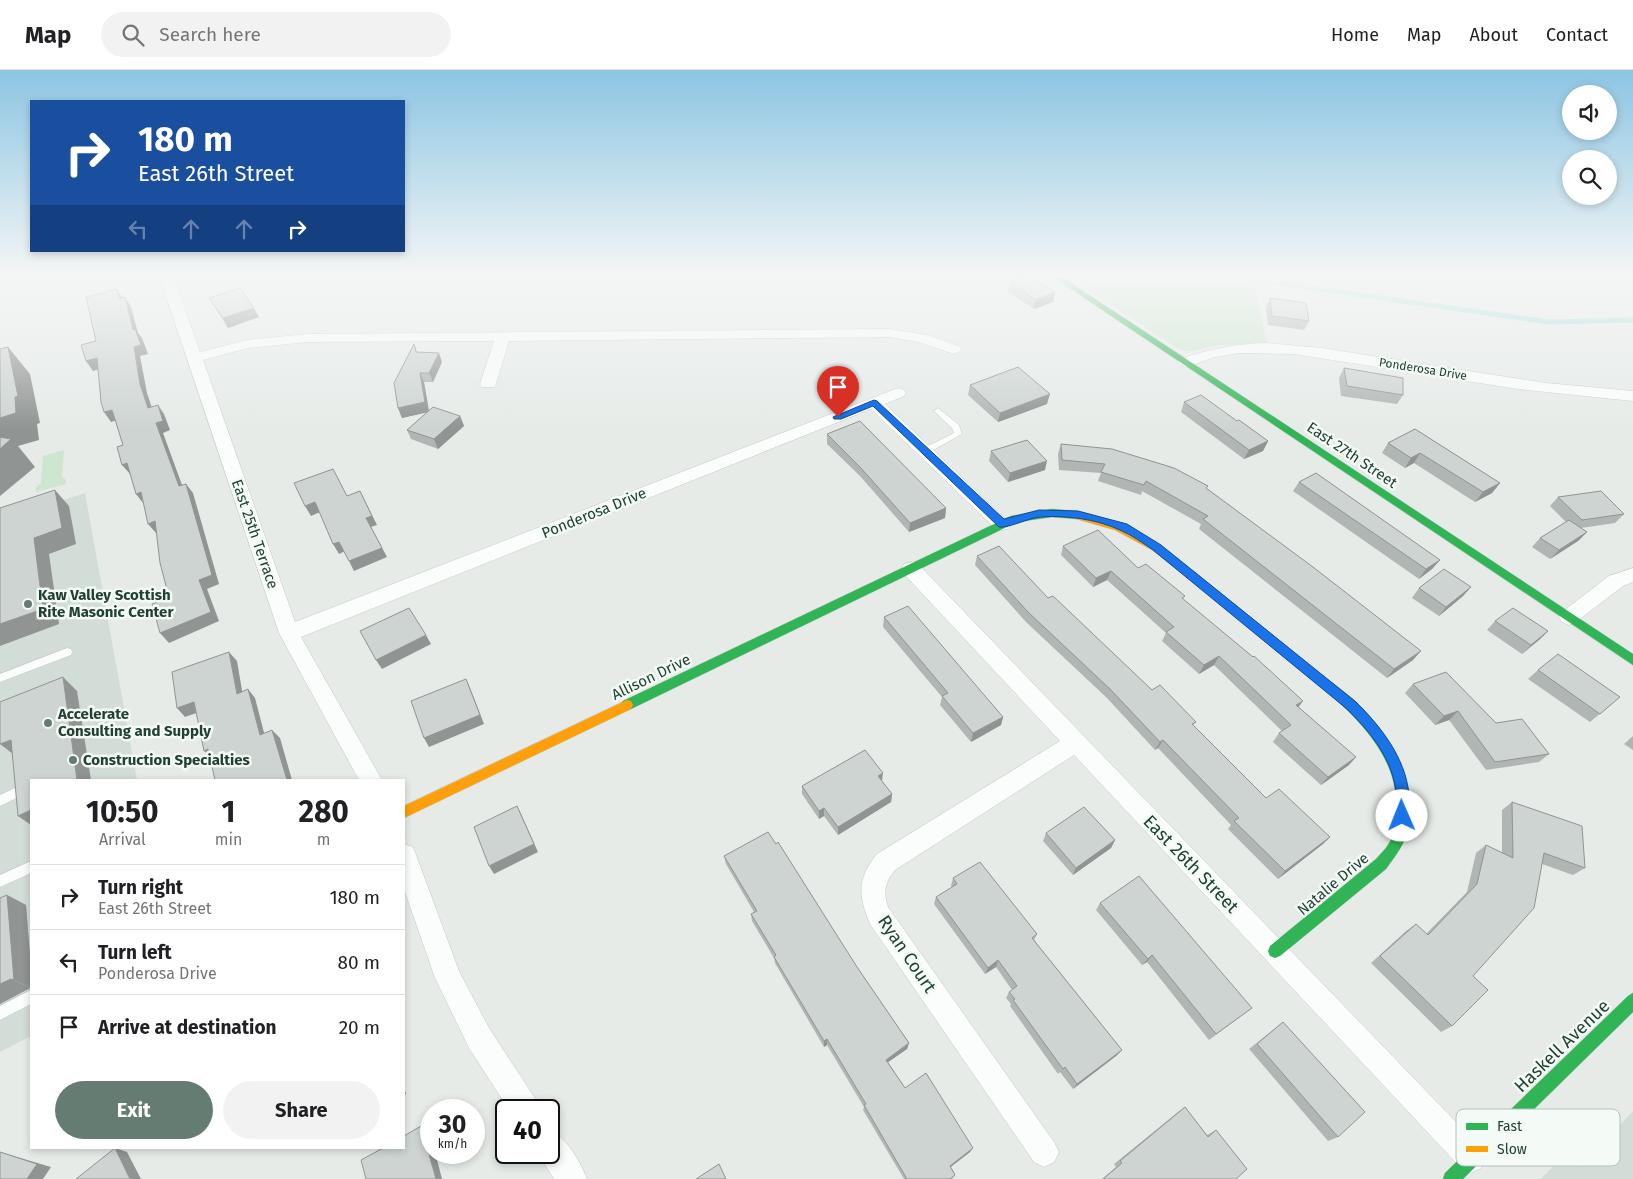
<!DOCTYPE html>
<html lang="en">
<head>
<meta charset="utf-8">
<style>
	body { margin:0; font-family:"Fira Sans",sans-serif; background:#f2f2f2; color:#202124; height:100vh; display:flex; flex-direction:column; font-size:19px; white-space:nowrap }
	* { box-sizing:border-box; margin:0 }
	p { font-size:16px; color:#757577 }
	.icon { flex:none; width:28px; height:28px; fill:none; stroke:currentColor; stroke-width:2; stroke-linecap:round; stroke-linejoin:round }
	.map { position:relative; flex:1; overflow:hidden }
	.panel { position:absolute; left:30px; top:709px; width:375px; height:370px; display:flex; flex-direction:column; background:#fff; border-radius:0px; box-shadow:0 2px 8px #0003 }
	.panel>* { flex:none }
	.guide { position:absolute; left:30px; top:30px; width:375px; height:152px; border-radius:0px; box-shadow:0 2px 8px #0003; background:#1a4fa0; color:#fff; overflow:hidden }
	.tools { position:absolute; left:1562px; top:15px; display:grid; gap:10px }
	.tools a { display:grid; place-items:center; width:55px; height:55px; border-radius:50%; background:#fff; box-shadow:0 2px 8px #0003; font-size:25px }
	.speed { position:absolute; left:420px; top:1029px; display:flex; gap:10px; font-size:25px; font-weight:700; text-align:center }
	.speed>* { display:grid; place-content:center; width:65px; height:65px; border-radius:50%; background:#fff; box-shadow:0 2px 8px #0003; line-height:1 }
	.speed small { font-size:12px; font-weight:400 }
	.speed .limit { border:2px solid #111; border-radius:8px; background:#fff; color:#111 }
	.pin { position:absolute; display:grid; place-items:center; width:42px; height:42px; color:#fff; margin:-51px -21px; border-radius:50% 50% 50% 0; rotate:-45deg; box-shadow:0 0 5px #0007 }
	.pin .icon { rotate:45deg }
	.me { position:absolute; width:55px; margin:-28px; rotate:359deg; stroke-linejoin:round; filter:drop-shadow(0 0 4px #0008) }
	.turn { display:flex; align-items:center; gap:18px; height:105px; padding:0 25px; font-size:22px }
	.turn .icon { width:65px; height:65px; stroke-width:2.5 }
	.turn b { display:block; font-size:35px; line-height:42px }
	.lanes { display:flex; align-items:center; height:48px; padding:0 25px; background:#0003; justify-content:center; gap:25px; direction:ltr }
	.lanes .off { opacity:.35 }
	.eta { display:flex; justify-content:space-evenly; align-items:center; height:85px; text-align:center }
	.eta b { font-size:30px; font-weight:700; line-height:35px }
	.action { display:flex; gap:10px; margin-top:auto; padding:10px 25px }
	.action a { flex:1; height:58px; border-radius:30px; background:#657c72; color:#fff; font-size:20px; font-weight:700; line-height:58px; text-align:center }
	.action a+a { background:#f2f2f2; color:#202124 }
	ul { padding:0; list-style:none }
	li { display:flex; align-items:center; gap:15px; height:65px; padding:0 25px; border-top:1px solid #e0e0e0 }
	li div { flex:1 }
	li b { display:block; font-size:19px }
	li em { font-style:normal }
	header { display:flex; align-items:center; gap:30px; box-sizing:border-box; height:70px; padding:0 25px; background:#fff; border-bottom:1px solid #e0e0e0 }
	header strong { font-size:24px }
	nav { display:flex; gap:28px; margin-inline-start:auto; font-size:18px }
	.search { width:350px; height:45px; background:#f2f2f2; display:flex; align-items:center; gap:12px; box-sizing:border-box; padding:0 18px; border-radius:28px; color:#757577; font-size:19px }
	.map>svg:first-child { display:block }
	.built { fill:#d3ddd7 }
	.green { fill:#cee6d0 }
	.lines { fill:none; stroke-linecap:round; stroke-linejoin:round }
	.stream { stroke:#a3dedb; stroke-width:5 }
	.lane-casing { stroke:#c3c8c5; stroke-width:1 }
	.street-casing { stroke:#c3c8c5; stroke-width:1 }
	.fast-casing { stroke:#c1c9c5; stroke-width:1 }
	.slow-casing { stroke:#c1c9c5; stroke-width:1 }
	.lane { fill:#fbfcfc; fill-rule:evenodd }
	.street { fill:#fbfcfc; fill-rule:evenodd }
	.fast { fill:#30b455; fill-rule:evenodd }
	.slow { fill:#ff9f0a; fill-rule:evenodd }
	.wall { fill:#b0b6b4 }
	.shaded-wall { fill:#909492 }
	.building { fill:#cdd4d1; stroke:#909492 }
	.route { fill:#1a73e8; stroke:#114b97 }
	.poi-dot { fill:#657c72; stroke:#f4faf6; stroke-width:2 }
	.labels { text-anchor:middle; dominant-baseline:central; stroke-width:5; stroke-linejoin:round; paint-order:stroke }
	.far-street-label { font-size:12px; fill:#204132; stroke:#f4faf6 }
	.street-label { font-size:15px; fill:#204132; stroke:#f4faf6 }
	.poi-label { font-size:15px; font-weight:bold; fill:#204132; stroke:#f4faf6; text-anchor:start }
	.near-street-label { font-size:18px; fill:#204132; stroke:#f4faf6 }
	.key { fill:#f4faf6; stroke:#b4c2bb; stroke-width:1 }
	.key-label { font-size:14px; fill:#204132 }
</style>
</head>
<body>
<header>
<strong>Map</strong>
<div class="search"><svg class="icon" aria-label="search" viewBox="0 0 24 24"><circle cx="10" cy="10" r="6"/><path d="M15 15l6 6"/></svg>Search here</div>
<nav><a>Home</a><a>Map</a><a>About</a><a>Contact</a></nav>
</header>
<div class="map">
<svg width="1633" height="1109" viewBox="0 0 1633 1109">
	<rect width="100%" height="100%" fill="#e6ebe8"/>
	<path class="built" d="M85 423 137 710H31V966L0 982V451Z
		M1633 1041V1109H1541L1566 1083 1580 1097Z"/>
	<path class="green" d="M1066 205H1166L1253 210 1267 274 1218 275 1191 281 1180 280Z
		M64 380 62 407 66 410V414L36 422V417L41 413 43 386Z"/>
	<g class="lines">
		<path class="stream" d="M1166 205 1256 210 1549 252 1633 250"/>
		<defs>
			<path id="lane" d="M938 338 959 355 962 364 928 383H922V379L954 363 952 358 934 341Z
				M67 578 71 579 72 582 71 585 0 612V604Z
				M23 714 27 715 29 719 27 723 0 736V725Z
				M31 791V803L0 817V805Z
				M31 920V934L0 950V936Z"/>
			<path id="street" d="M159 205H173L200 282 247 270 308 264 890 259 927 265 959 276 962 279 959 282 954 284 919 272 890 267 509 271 496 314 494 317H482L480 314 494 271 308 272 248 278 203 290 295 552 898 318 904 320 906 323 904 326 885 334 1011 454 1008 459 1002 460 996 459 871 339 301 567 382 710H359L279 563Z
				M1266 273 1321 278 1546 313 1633 321V331L1518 319 1294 284 1239 283 1215 287 1186 297 1181 295 1178 292 1181 289C1209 279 1236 274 1266 273Z
				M911 492 918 494 1481 1078 1486 1088 1481 1098 1471 1103 1461 1098 1074 685 895 800C885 812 883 822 888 837L1054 1072 1059 1082 1054 1092 1044 1097 1034 1092 870 854C858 825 857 809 877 784L1060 671 904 504 901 499 904 494Z
				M1633 498V512L1623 516 1576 552 1569 555 1562 552 1559 547 1562 542 1609 506Z
				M404 774 413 777 416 785 459 901 489 958 536 1030 540 1040H509L469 978 435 908 404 819Z
				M549 1060C567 1068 580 1091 587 1109H554L537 1082H549Z"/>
			<path id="fast" d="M1050 205H1059L1633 584V595Z
				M1052 439 1077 441 1082 445 1077 449 1052 447 1017 452 631 639 627 640 623 639 621 635 623 631 1011 446Z
				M1321 606C1329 609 1336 616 1343 621 1382 651 1417 704 1409 755 1406 773 1396 785 1386 799L1280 886 1275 888 1270 886 1268 881 1270 876 1376 789C1380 784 1385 780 1388 775 1394 766 1395 755 1396 746 1402 689 1357 646 1317 614L1315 611 1317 608Z
				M1633 923V942L1463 1109H1443L1445 1103 1628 926Z"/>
			<path id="slow" d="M1077 441C1142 456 1177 488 1227 528 1260 555 1293 581 1325 608L1327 611 1325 614 1321 616 1317 614 1186 506 1152 480 1115 460 1073 448 1072 445 1073 442Z
				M627 630 631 631 633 635 631 639 404 748V736Z"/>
		</defs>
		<use href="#lane" class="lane-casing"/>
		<use href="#street" class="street-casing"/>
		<use href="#fast" class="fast-casing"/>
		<use href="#slow" class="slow-casing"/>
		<use href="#lane" class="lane"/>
		<use href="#street" class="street"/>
		<use href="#fast" class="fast"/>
		<use href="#slow" class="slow"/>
	</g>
	<path class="wall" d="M1010 212 1055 222 1053 232 1034 239 1008 222Z
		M209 228 259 247 228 258Z
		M1270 228 1309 251 1304 260 1268 255 1266 237Z
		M414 274 417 282 442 292 433 312H424L429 341 460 346 464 356 438 379 411 369 407 360 427 342 402 348 398 338Z
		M1344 298 1403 325 1397 334 1341 326 1339 308Z
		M970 315 1047 334 998 352 968 325Z
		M1184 332 1237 351 1268 371 1263 381 1244 389 1181 342Z
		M1415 359 1500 413 1492 423 1475 432 1414 393 1405 398 1382 383 1388 373Z
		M827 364 946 438 945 448 909 462 860 406 827 374Z
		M1061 374 1207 419 1413 590 1387 608 1199 459 1201 454 1142 421 1141 425 1098 411 1101 403 1059 400 1058 384Z
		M991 381 1045 400 1008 412 989 391Z
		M1299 412 1440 490 1432 499 1419 509 1293 421Z
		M1558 427 1624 444 1615 453 1581 458 1587 462 1578 471 1550 489 1532 477 1540 468 1566 452 1550 436Z
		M1063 476 1138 498 1183 529 1299 637 1349 695 1321 715 1273 672 1279 663 1282 661 1214 595 1199 604 1162 571 1166 563 1107 510 1093 517 1061 485Z
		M977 486 1048 528 1152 620 1196 652 1193 655 1266 728 1330 767 1323 774 1278 809 1228 759 1231 755 1158 678 1155 680 1107 628 1026 552 975 495Z
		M1471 517 1463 526 1439 546 1412 528 1419 518Z
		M884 547 1003 647 1001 655 971 672 940 635 942 627 883 557Z
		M1495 551 1548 561 1539 570 1522 584 1487 560Z
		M1538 600 1620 627 1590 652 1528 609Z
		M1413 614 1496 653 1549 684 1539 692 1486 700 1449 650 1435 655 1405 623Z
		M1633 666V680L1624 674Z
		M882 711 892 724 891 732 838 765 824 746 819 749 802 724V716Z
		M1512 732 1585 798 1573 805 1542 794 1473 906 1452 956 1441 962 1371 893 1406 861 1416 854 1426 864 1467 822 1476 783 1486 775 1502 783V740Z
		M1046 763 1115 770 1111 778 1073 805 1043 771Z
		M724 786 857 897 909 973 907 979 888 992 905 1018 970 1082 950 1097 955 1105 952 1109H904L863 1040 864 1037 827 975 824 977 775 893 774 888 752 851 751 844 754 842 726 794Z
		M953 808 1037 864 1034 870 1122 980 1116 986 1073 1019 1060 1002 1058 1004 1010 936 1011 934 1006 928 1009 922 1012 920 996 897 985 904 934 834 936 827 952 817 951 816Z
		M7 825 26 835 31 898V919L30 918 0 934Z
		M1100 833 1252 938 1209 970 1147 892 1142 895 1096 840Z
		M1283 952 1338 1067 1328 1071 1249 979Z
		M1185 1037 1207 1065 1216 1060 1236 1109H1102L1116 1097 1114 1094 1178 1042Z"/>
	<path class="shaded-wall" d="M117 219 123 229H119Z
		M1055 222 1053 232 1034 239 1036 230Z
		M125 227 131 237 138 263 142 268 148 284 140 286 147 323 155 347 148 338 140 314 134 277 133 260Z
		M254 238 259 247 228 258 223 248Z
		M8 277 30 304 40 353 37 354 39 370 18 376 35 397 0 426V348Z
		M439 283 442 292 433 312 429 303Z
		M97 288 103 298 93 301 86 291Z
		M420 303 424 312 429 342 402 348 398 338Z
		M1050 324 1047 334 998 352 1000 343Z
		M158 335 164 344 170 360 163 363 186 426 179 416 156 353Z
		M112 340 120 349 111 352 104 342Z
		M460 346 464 356 438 379 434 369Z
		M1268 371 1263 381 1244 389 1249 380Z
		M1420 383 1414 393 1405 398 1411 388Z
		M1047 391 1045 400 1008 412 1010 403Z
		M127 393 135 403 130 404 122 395Z
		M1500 413 1492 423 1475 432 1483 422Z
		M186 414 193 423 219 514 207 519 219 551 169 573 160 563 199 510Z
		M55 420 69 436 76 474 49 484 59 554 0 576V554L34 468Z
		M360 421 377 455 371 457 387 487 354 501 349 491 366 448Z
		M141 422 143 433 136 424Z
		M315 432 320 442 311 446 305 436Z
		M946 438 945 448 909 462 910 453Z
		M155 451 163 461 156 463 148 454Z
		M1587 462 1578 471 1550 489 1559 480Z
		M339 472 345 481 339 484 333 474Z
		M1440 490 1432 499 1419 509 1426 499Z
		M1111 501 1107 510 1093 517 1096 508Z
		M1471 517 1463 526 1439 546 1446 537Z
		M1548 561 1539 570 1522 584 1531 575Z
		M426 565 431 574 382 599 376 590Z
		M1421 581 1413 590 1387 608 1394 599Z
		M229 582 237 591 244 632 237 624Z
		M1219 586 1214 595 1199 604 1204 595Z
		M63 607 77 621 91 710H77Z
		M466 609 470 618 484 654 429 677 424 668Z
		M248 619 255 628 267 674 260 665Z
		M1303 631 1297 639 1296 635Z
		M194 632 202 641 185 647 177 638Z
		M1458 641 1449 650 1435 655 1444 646Z
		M1003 647 1001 655 971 672 973 663Z
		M272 660 280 668 292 710H287Z
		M11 670 17 687 0 674Z
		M1163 670 1158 678 1155 680 1160 672Z
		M208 679 213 689 204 681Z
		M1356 687 1349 695 1321 715 1328 707Z
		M883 703 882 711 878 706Z
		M892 724 891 732 838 765V757Z
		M517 736 521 744 538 782 494 804 489 796Z
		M824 738V746L819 749V741Z
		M31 740V755L18 746Z
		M1330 767 1323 774 1278 809 1285 801Z
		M1115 770 1111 778 1073 805 1076 798Z
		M7 825 26 835 31 898V918L14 910Z
		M1152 885 1147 892 1142 895Z
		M998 890 996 897 985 904 988 898Z
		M11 909 30 918 0 934V914Z
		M827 969V975L824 977V971Z
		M909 973 907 979 884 995 886 990Z
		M1122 980 1116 986 1073 1019 1077 1014Z
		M404 1017 406 1024 404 1026Z
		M421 1056 428 1060 431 1071V1082H435L442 1109H436Z
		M115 1078 127 1082 141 1109H130Z
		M973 1078 970 1082 947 1100 950 1096Z
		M0 1082 51 1097 43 1109H27Z"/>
	<path class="building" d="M1028 205 1055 222 1036 230 1010 212Z
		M240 218 254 238 223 248 209 228Z
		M117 219 119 229 125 227 133 260 135 259 141 275 134 277 140 314 148 338 158 335 163 351 156 353 179 416 186 414 212 505 199 510 211 542 160 563 152 534 169 527 160 493 155 451 148 454 141 422 136 424 127 393 122 395 117 377 123 375 112 340 104 342 101 332 97 288 86 291 81 275 96 271 86 227Z
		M1270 228 1306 233 1309 251 1272 246Z
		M414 274 416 282 439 283 429 303H420L425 332 398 338 394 313Z
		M8 277 18 326 15 327 16 343 0 348V279Z
		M1018 297 1050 324 1000 343 970 315Z
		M1344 298 1403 308V325L1347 316Z
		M1201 325 1237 351 1239 350 1268 371 1249 380 1184 332Z
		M433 337 460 346 434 369 407 360Z
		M860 351 946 438 910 453 860 397 827 364Z
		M1415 359 1500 413 1483 422 1420 383 1411 388 1388 373Z
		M0 367 11 369 0 379Z
		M1027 370 1047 391 1010 403 991 381Z
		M1061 374 1112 379 1174 398 1208 416 1206 418 1313 497 1421 581 1394 599 1203 449 1208 446 1146 411 1144 415 1101 402 1105 394 1062 390Z
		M333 399 347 426 360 421 372 446 366 448 382 478 349 491 339 472 333 474 315 432 305 436 294 413Z
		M1316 403 1440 490 1426 499 1299 412Z
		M55 420 62 458 34 468 43 539 0 554V438Z
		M1601 421 1624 444 1582 450 1558 427Z
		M1569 450 1587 462 1559 480 1540 468Z
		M1098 460 1138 498 1146 494 1185 526 1182 528 1253 587 1254 586 1303 631 1296 635 1356 687 1328 707 1279 663 1291 655 1219 586 1204 595 1166 562 1174 557 1111 501 1096 508 1063 476Z
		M999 476 1048 528 1053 526 1152 620 1160 615 1196 652 1192 654 1266 728 1279 719 1330 767 1285 801 1234 751 1239 748 1163 670 1160 672 1111 620 1028 542 977 486Z
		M1444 499 1471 517 1446 537 1419 518Z
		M908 536 1003 647 973 663 942 626 948 623 884 547Z
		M409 538 426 565 376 590 360 561Z
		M1513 538 1548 561 1531 575 1495 551Z
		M229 582 237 624 248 619 260 665 272 660 287 710H215L208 679 204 681 194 632 177 638 172 602Z
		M1558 584 1620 627 1600 644 1538 600Z
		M1446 602 1496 653 1522 649 1549 684 1495 692 1458 641 1444 646 1413 614Z
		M63 607 77 710H31V740L18 746 11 670 0 674V632Z
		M466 609 480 645 424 668 411 631Z
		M865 680 883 703 878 706 892 724 838 757 824 738 819 741 802 716Z
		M1512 732 1582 756 1585 798 1544 783 1534 838 1473 906 1488 920 1452 956 1380 886 1416 854 1428 865 1477 814 1486 775 1513 788Z
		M517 736 534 774 489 796 474 757Z
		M1084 737 1115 770 1076 798 1046 763Z
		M768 762 776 774 778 772 857 897 909 973 886 990 905 1018 926 1003 973 1078 950 1096 955 1105 950 1109H907L864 1035 866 1034 827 969 824 971 774 887 776 885 751 844 757 841 724 786Z
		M980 792 1037 864 1032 868 1122 980 1077 1014 1065 997 1063 999 1013 930 1015 929 1009 922 1017 916 998 890 988 898 936 827 957 814 953 808Z
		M1139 806 1252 938 1216 964 1152 885 1148 889 1100 833Z
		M7 825 14 910 11 909 0 914V828Z
		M1283 952 1365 1042 1338 1067 1257 974Z
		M1185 1037 1208 1067 1216 1060 1247 1099 1236 1109H1103L1122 1093 1120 1091Z
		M421 1056 436 1109H366L361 1090 383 1078H404V1066Z
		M115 1078 130 1109H76Z
		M0 1082 37 1094 27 1109H0Z
		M719 1094 726 1109H696Z"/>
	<linearGradient id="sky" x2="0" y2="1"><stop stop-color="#8cc5e3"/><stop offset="0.57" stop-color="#f4f6f5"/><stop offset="1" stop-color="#f4f6f5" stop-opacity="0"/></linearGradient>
	<rect width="1633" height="360" fill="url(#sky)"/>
	<path class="route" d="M874 330 877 331 1004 449 1039 440 1078 441 1127 454 1161 475 1356 632C1381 657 1405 687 1409 724 1410 733 1411 742 1407 750L1402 752 1398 750C1394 743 1397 726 1395 716 1390 685 1368 660 1347 639L1153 480C1143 473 1132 465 1120 460 1096 449 1066 445 1040 447 1029 448 1006 459 999 457L873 336 841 349H834L833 347Z"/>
	<g class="poi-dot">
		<circle cx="28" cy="534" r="5"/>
		<circle cx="48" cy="653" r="5"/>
		<circle cx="73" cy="690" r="5"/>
	</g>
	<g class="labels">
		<g class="far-street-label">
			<text transform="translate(1423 299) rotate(9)">Ponderosa Drive</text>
		</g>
		<g class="street-label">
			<text transform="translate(1352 385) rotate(34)">East 27th Street</text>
			<text transform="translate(594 443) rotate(-22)">Ponderosa Drive</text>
			<text transform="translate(255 464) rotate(71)">East 25th Terrace</text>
			<text transform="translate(651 607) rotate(-26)">Allison Drive</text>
			<text transform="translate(1333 814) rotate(-40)">Natalie Drive</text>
		</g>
		<g class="poi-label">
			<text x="38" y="525">Kaw Valley Scottish<tspan x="38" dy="17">Rite Masonic Center</tspan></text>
			<text x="58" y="644">Accelerate<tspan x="58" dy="17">Consulting and Supply</tspan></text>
			<text x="83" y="690">Construction Specialties</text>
		</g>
		<g class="near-street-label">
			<text transform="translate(1191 794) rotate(46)">East 26th Street</text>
			<text transform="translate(907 884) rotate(56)">Ryan Court</text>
			<text transform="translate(1562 976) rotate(-44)">Haskell Avenue</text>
		</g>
	</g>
	<rect x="1456" y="1039" width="164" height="57" rx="8" class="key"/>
	<rect x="1466" y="1053" width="22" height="7" fill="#30b455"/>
	<rect x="1466" y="1076" width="22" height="6" fill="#ff9f0a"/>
	<g class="key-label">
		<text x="1497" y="1061">Fast</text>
		<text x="1497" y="1084">Slow</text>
	</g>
</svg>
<div class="tools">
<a><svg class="icon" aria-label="sound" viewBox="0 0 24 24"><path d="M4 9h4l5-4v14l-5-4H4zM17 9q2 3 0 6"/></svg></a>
<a><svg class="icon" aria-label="search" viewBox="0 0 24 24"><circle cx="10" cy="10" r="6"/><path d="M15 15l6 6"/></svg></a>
</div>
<div class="speed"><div>30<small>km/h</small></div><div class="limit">40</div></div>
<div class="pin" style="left:838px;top:347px;background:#d93025"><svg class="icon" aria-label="arrive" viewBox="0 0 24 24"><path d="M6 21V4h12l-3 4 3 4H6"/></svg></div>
<svg class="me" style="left:1402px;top:746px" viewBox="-20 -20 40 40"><circle r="19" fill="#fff"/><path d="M0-13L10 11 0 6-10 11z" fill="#1a73e8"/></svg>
<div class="guide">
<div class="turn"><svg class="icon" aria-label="right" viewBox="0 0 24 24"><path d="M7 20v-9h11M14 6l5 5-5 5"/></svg><div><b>180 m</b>East 26th Street</div></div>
<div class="lanes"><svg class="icon off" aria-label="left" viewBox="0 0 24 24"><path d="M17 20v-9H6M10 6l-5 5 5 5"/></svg><svg class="icon off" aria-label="ahead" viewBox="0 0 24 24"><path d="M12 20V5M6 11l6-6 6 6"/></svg><svg class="icon off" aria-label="ahead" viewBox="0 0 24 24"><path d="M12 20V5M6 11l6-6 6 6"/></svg><svg class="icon" aria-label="right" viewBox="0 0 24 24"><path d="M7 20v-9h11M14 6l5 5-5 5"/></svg></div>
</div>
<section class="panel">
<div class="eta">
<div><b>10:50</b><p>Arrival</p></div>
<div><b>1</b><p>min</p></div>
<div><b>280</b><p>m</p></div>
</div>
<ul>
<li><svg class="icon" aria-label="right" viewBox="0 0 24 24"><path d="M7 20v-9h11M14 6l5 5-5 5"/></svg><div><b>Turn right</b><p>East 26th Street</p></div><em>180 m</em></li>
<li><svg class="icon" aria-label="left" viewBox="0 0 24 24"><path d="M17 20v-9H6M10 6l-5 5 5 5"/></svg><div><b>Turn left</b><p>Ponderosa Drive</p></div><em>80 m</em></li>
<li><svg class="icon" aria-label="arrive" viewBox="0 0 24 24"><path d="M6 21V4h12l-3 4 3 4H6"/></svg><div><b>Arrive at destination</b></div><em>20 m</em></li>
</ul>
<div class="action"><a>Exit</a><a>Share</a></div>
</section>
</div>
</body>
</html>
